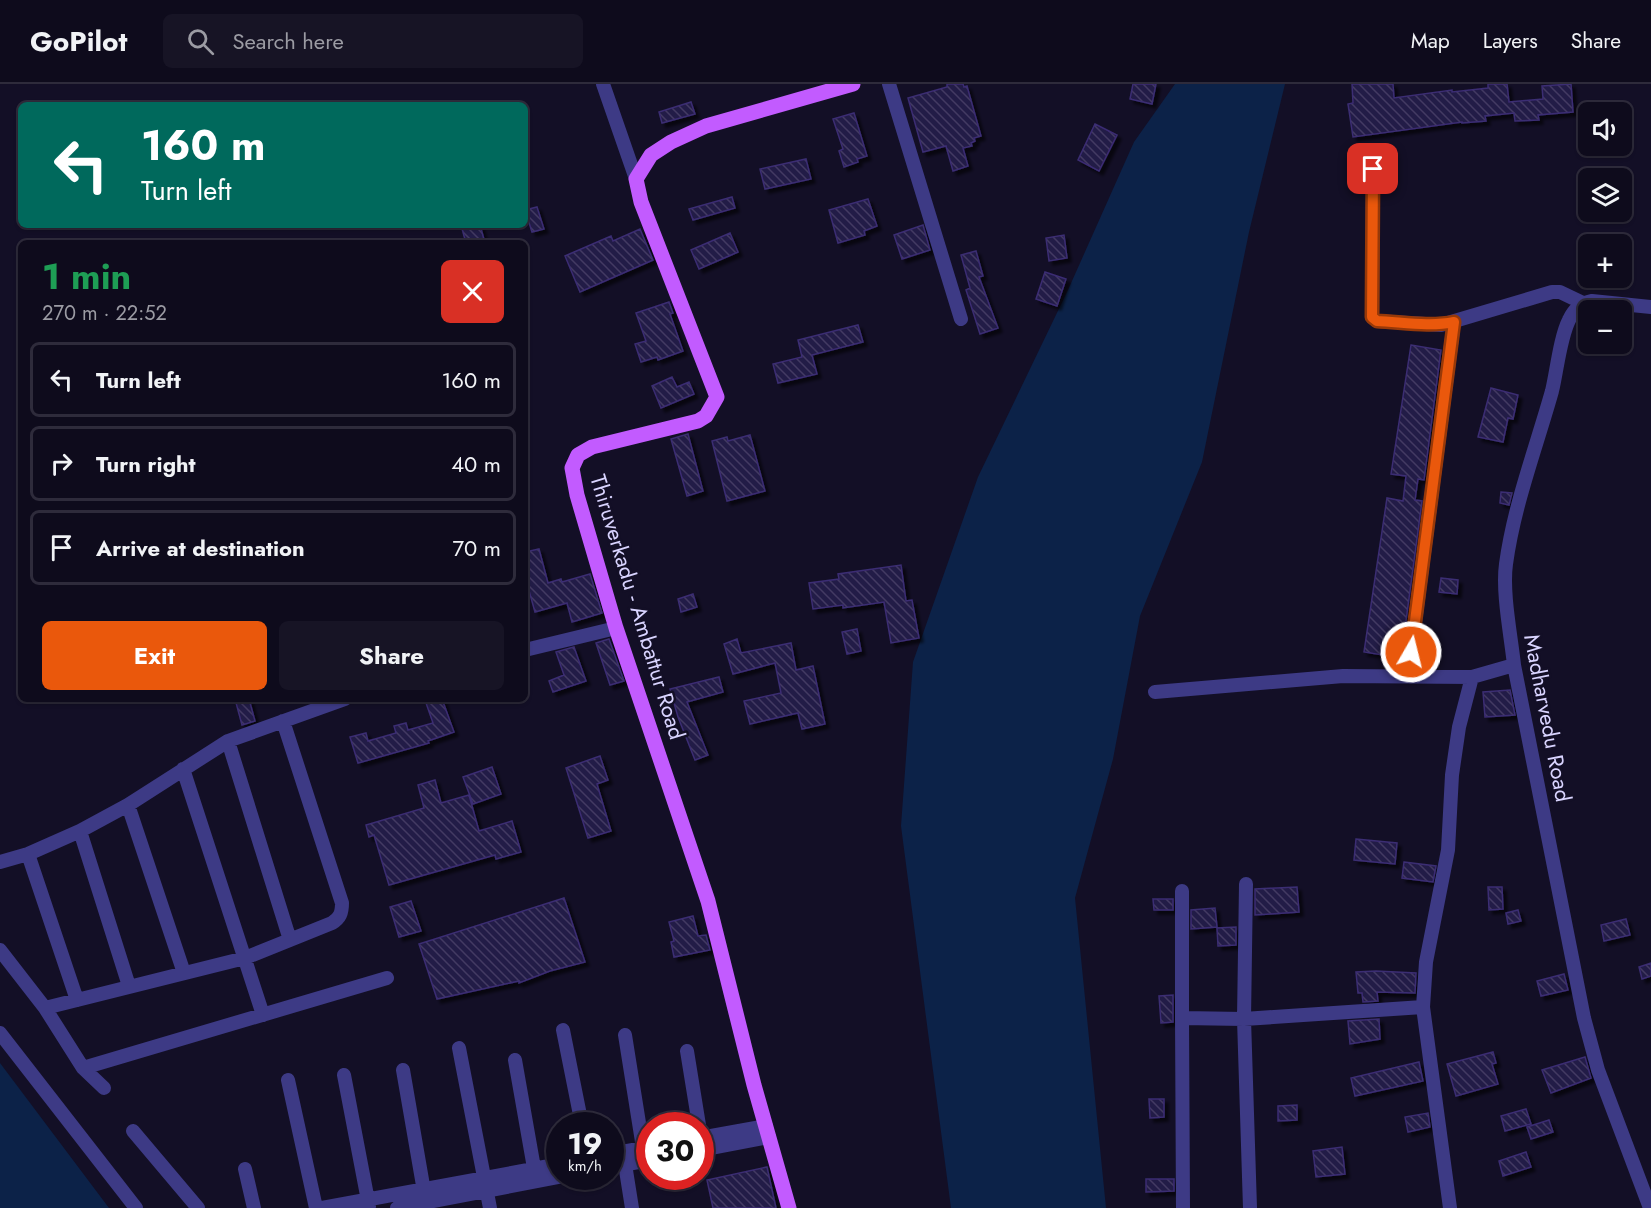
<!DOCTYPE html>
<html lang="en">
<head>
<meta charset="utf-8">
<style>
	body { margin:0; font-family:Jost,sans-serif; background:#171425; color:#f1f3f6; height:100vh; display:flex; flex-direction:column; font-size:22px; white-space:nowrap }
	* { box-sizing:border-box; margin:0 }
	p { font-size:20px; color:#9b9ba3 }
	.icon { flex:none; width:33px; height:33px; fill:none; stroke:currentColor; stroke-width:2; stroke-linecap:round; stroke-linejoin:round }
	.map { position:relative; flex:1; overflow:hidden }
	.sheet { position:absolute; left:18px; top:156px; width:510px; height:462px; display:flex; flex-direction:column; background:#0e0b1c; border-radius:9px; box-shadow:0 2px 4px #0004,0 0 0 2px #2e2b3b }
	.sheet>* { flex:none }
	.hud { position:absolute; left:18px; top:18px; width:510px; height:126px; border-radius:9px; box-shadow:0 2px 4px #0004,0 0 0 2px #2e2b3b; background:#00695c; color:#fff; overflow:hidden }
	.buttons { position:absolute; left:1578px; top:18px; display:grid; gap:12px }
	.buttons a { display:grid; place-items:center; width:54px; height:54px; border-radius:9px; background:#0e0b1c; box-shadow:0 2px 4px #0004,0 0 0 2px #2e2b3b; font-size:30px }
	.speed { position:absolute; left:546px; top:1028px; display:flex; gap:12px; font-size:30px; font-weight:700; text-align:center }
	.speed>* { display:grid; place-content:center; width:78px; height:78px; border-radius:50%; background:#0e0b1c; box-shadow:0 2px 4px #0004,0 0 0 2px #2e2b3b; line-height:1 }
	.speed small { font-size:15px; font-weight:400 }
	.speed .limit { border:9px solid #d22; background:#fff; color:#111 }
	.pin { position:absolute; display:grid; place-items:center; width:51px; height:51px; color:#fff; margin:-26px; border-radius:12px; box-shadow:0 3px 9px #0006 }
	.me { position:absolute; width:66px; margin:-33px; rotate:8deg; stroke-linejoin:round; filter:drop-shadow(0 0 4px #0008) }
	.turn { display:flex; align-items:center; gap:21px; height:126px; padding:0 24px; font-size:27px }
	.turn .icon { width:78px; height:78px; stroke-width:2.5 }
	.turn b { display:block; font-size:42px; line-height:51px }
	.round { display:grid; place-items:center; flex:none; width:63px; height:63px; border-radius:9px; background:#171425 }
	.head { display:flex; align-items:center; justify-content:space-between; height:102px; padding:0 24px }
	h1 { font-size:36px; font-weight:700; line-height:45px; color:#1e9e55 }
	.action { display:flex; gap:12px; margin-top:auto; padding:12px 24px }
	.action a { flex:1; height:69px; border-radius:9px; background:#ea580c; color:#fff; font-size:24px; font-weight:700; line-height:69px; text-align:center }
	.action a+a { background:#171425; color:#f1f3f6 }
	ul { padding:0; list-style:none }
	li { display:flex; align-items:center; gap:18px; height:75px; margin:0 12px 9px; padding:0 12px; border:3px solid #2e2b3b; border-radius:9px }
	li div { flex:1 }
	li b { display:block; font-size:22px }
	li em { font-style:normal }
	header { display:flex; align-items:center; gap:36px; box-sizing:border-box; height:84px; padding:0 30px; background:#0e0b1c; border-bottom:2px solid #2e2b3b }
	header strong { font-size:28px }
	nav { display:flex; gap:33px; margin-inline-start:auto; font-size:21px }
	.search { width:420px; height:54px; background:#171425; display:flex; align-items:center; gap:15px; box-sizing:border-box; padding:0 21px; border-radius:9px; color:#9b9ba3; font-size:22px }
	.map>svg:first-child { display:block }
	.water { fill:#0c2248 }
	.building { fill:url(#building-back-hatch); stroke:#3b2d73; stroke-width:1.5; filter:url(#shadow) }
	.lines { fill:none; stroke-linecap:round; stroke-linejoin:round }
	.minor { stroke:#3d3a85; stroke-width:14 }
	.major { stroke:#c25bff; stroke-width:15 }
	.route-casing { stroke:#983908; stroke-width:15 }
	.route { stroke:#ea580c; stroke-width:10 }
	.labels { text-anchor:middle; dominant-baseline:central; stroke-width:5; stroke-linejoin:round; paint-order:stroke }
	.street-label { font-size:22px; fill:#d9d4ff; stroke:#130f26 }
</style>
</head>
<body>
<header>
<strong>GoPilot</strong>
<div class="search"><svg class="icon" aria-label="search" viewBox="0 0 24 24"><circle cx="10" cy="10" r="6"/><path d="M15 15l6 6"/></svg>Search here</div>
<nav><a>Map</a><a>Layers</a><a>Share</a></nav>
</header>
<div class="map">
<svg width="1651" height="1124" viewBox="0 0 1651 1124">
	<defs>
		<pattern id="building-back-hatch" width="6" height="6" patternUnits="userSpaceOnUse" patternTransform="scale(1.5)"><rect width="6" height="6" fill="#241b47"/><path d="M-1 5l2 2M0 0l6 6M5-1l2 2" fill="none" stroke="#433b63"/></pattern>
		<filter id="shadow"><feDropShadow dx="4" dy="4" stdDeviation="1.5" flood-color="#0009"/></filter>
	</defs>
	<rect width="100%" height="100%" fill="#130f26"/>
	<path class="water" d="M1175 0H1285L1249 148 1202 378 1140 532 1113 675 1075 814 1106 1124H951L901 742 913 578 978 393 1068 206 1134 58Z
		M0 979 109 1124H0Z"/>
	<path class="building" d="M947 0H963L964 3 967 2 981 52 974 54 975 57 971 59 972 62 963 64 968 82 953 87 946 62 923 68 908 14 947 3Z
		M1133 0H1156L1152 20 1130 15Z
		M1352 0H1393L1394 14 1452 6V8L1488 4V0H1507L1509 18 1543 15 1542 2 1571 0 1573 28 1538 31 1539 36 1515 37 1514 29 1485 32 1486 37 1462 39V38L1353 53 1348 20 1353 19Z
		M691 18 695 30 662 39 659 28Z
		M854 29 867 72 857 75 858 78 844 83 839 67 843 65 833 35Z
		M1095 40 1117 51 1099 87 1078 76Z
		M806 75 811 95 765 105 760 85Z
		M732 113 735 124 693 136 689 125Z
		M868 115 877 142 864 147 865 151 838 159 829 126Z
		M537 123 544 145 532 148 525 126Z
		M461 141H480L485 159H466Z
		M923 141 930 166 902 175 894 151Z
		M640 145 653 176 580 208 565 172 611 152 613 157Z
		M730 149 738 168 699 185 691 166Z
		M1064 151 1067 174 1049 177 1046 154Z
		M976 167 983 192 979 193 998 244 980 250 966 206 970 204 961 171Z
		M1045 188 1066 195 1057 222 1036 215Z
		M669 218 673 229 670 230 683 267 658 276 657 273 641 278 635 260 646 257 636 229Z
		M858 241 863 258 812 271 817 290 778 299 773 280 802 273 798 256Z
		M1411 261 1441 266 1424 396 1418 395 1415 416 1422 417 1401 574 1364 568 1387 414 1403 417 1406 392 1391 390Z
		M672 293 677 303 689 298 694 310 661 324 652 302Z
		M1491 304 1518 311 1513 335 1508 334 1503 358 1478 353Z
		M688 350 703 407 687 412 671 355Z
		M750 351 765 407 727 417 712 357 727 353 728 357Z
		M1501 408 1512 409 1509 421 1500 419Z
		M539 465 548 499 561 495 562 498 590 490 602 529 572 538 567 519 535 528 528 503H525V468Z
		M901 481 906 517 912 516 919 554 891 559 884 518 843 524V521L813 525 809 499 839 495 838 490Z
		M1441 494 1458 496 1457 510 1439 508Z
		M693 510 697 523 681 528 678 515Z
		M857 545 861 567 847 570 842 548Z
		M609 555 624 597 610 601 596 559Z
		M737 555 741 569 791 559 796 586 813 582 825 640 802 645 798 629 750 640 744 617 781 609 775 579 733 590 724 560Z
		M574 563 586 597 553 608 549 597 564 591 556 568Z
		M719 593 723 608 687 618 708 671 695 676 678 633 670 605Z
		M1510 606 1515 631 1485 633 1483 608Z
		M235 615H249L255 637 242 641Z
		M427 615H442L454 648 428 657 429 659 358 679 350 653 366 649 368 657 396 649 394 642 406 639 408 646 433 639 426 619 428 618Z
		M600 672 608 696 597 700 611 747 588 754 566 684Z
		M492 683 501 710 473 720 463 693Z
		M435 696 441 719 469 711 479 747 512 737 521 768 496 775 495 771 389 801 374 751 369 753 366 741 424 724 418 701Z
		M1356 755 1397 759 1395 780 1354 776Z
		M1404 778 1436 782 1433 798 1402 794Z
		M1297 803 1299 828 1255 831V805Z
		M1488 803H1502L1503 825 1489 826Z
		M564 814 585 878 550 887 519 899V897L437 915 419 860Z
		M1153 815H1173V826H1154Z
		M411 817 421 847 399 853 390 823Z
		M1215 824 1217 843 1191 845V826Z
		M1518 826 1521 837 1508 840 1506 829Z
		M693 832 698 852 706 851 710 866 674 873 671 858 674 857 669 838Z
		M1626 835 1630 851 1604 857 1601 841Z
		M1236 843V861L1218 862 1217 844Z
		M1651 879V892L1642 895 1639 883Z
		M1376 887 1416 889 1415 909 1377 908 1378 917 1363 918 1362 909H1358L1356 888Z
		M1564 890 1568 906 1541 912 1537 897Z
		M1173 911V938L1161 939 1159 912Z
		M1379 935 1380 955 1350 960 1348 937Z
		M1493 968 1496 979 1492 980 1498 1000 1456 1012 1447 980Z
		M1585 973 1591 994 1551 1009 1542 986Z
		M1419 978 1423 997 1355 1012 1351 994Z
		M1149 1015H1164V1033L1150 1034Z
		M1297 1021V1036L1278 1037V1022Z
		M1526 1025 1531 1040 1505 1047 1501 1032Z
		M1428 1029 1430 1043 1408 1048 1405 1033Z
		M1549 1036 1553 1048 1531 1055 1527 1043Z
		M1342 1063 1345 1090 1316 1093 1313 1067Z
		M1526 1068 1531 1083 1503 1092 1499 1077Z
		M767 1083 776 1124H713L707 1096Z
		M1146 1095H1174V1107L1146 1108Z"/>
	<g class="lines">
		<path class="minor" d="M603 0 636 95
			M889 0 961 235
			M1373 85 1372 233 1377 237 1441 241 1552 208H1560L1583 219
			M525 566 616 544
			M1408 592 1454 238
			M1155 608 1343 592 1472 593
			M228 657 290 856
			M183 685 263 931
			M128 721 184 889
			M80 747 129 902
			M28 770 77 916
			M0 778 28 770 80 747 128 721 228 657 345 615
			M1246 800 1244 935 1250 1124
			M1182 807V934L1244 935 1423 923
			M0 866 45 924 83 984 104 1004
			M45 924 245 874 332 839C340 834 342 829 342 819L283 637
			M1182 934 1183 1124
			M563 946 582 1041
			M0 949 136 1124
			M625 951 643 1064
			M459 964 490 1124
			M687 967 699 1041
			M515 976 534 1084
			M83 984 387 894
			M403 986 425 1113
			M344 991 369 1122
			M288 996 316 1124
			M133 1047 198 1124
			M700 1054 766 1042
			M700 1066 769 1053
			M610 1070 650 1063
			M625 1080 632 1124
			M610 1083 650 1076
			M245 1085 254 1124
			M322 1124 560 1080
			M397 1124 564 1092
			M1450 1124 1423 923 1426 878 1448 766 1452 691 1459 643 1472 593 1514 581
			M1650 1124 1598 986 1584 934 1514 581C1511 552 1502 508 1506 480 1514 421 1536 364 1552 307 1557 286 1560 254 1569 236 1574 225 1581 219 1592 217L1651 223"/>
		<path class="major" d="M789 1124 754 1001 708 817 616 544 577 411 572 384 578 371 592 363 698 337 706 332 717 313 641 118 636 95 651 71 671 58 706 42 853 0"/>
	</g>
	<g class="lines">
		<defs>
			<path id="route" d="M1373 85 1372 233 1377 237C1402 238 1429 243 1454 238L1411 568"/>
		</defs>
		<use href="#route" class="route-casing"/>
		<use href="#route" class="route"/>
	</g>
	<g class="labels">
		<g class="street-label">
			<text transform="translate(638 523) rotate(73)">Thiruverkadu - Ambattur Road</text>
			<text transform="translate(1548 634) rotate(79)">Madharvedu Road</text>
		</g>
	</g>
</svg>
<div class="buttons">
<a><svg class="icon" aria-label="sound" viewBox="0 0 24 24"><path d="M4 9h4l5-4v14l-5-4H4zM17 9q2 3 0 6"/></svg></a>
<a><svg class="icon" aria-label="layers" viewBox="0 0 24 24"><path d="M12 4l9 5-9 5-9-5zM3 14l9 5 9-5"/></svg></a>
<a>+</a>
<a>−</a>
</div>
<div class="speed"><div>19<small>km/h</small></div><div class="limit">30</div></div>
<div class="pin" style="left:1373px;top:85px;background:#d93025"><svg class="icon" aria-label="arrive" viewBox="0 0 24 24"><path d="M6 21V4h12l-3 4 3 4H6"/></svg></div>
<svg class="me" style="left:1411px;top:568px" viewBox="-20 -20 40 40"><circle r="17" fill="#ea580c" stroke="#fff" stroke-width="3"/><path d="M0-11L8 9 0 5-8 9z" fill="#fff"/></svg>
<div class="hud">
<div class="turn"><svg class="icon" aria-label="left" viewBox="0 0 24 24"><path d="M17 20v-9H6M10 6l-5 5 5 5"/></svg><div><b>160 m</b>Turn left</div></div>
</div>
<section class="sheet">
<div class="head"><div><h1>1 min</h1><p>270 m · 22:52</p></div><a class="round" style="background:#d93025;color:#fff"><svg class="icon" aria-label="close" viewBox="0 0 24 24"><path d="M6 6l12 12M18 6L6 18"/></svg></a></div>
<ul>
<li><svg class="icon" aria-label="left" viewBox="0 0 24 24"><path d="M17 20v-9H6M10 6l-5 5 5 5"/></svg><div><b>Turn left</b></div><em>160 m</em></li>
<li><svg class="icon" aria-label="right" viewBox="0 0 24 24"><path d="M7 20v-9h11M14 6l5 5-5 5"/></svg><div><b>Turn right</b></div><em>40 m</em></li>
<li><svg class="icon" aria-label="arrive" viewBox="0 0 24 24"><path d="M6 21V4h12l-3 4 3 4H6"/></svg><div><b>Arrive at destination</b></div><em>70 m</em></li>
</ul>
<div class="action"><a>Exit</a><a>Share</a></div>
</section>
</div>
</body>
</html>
